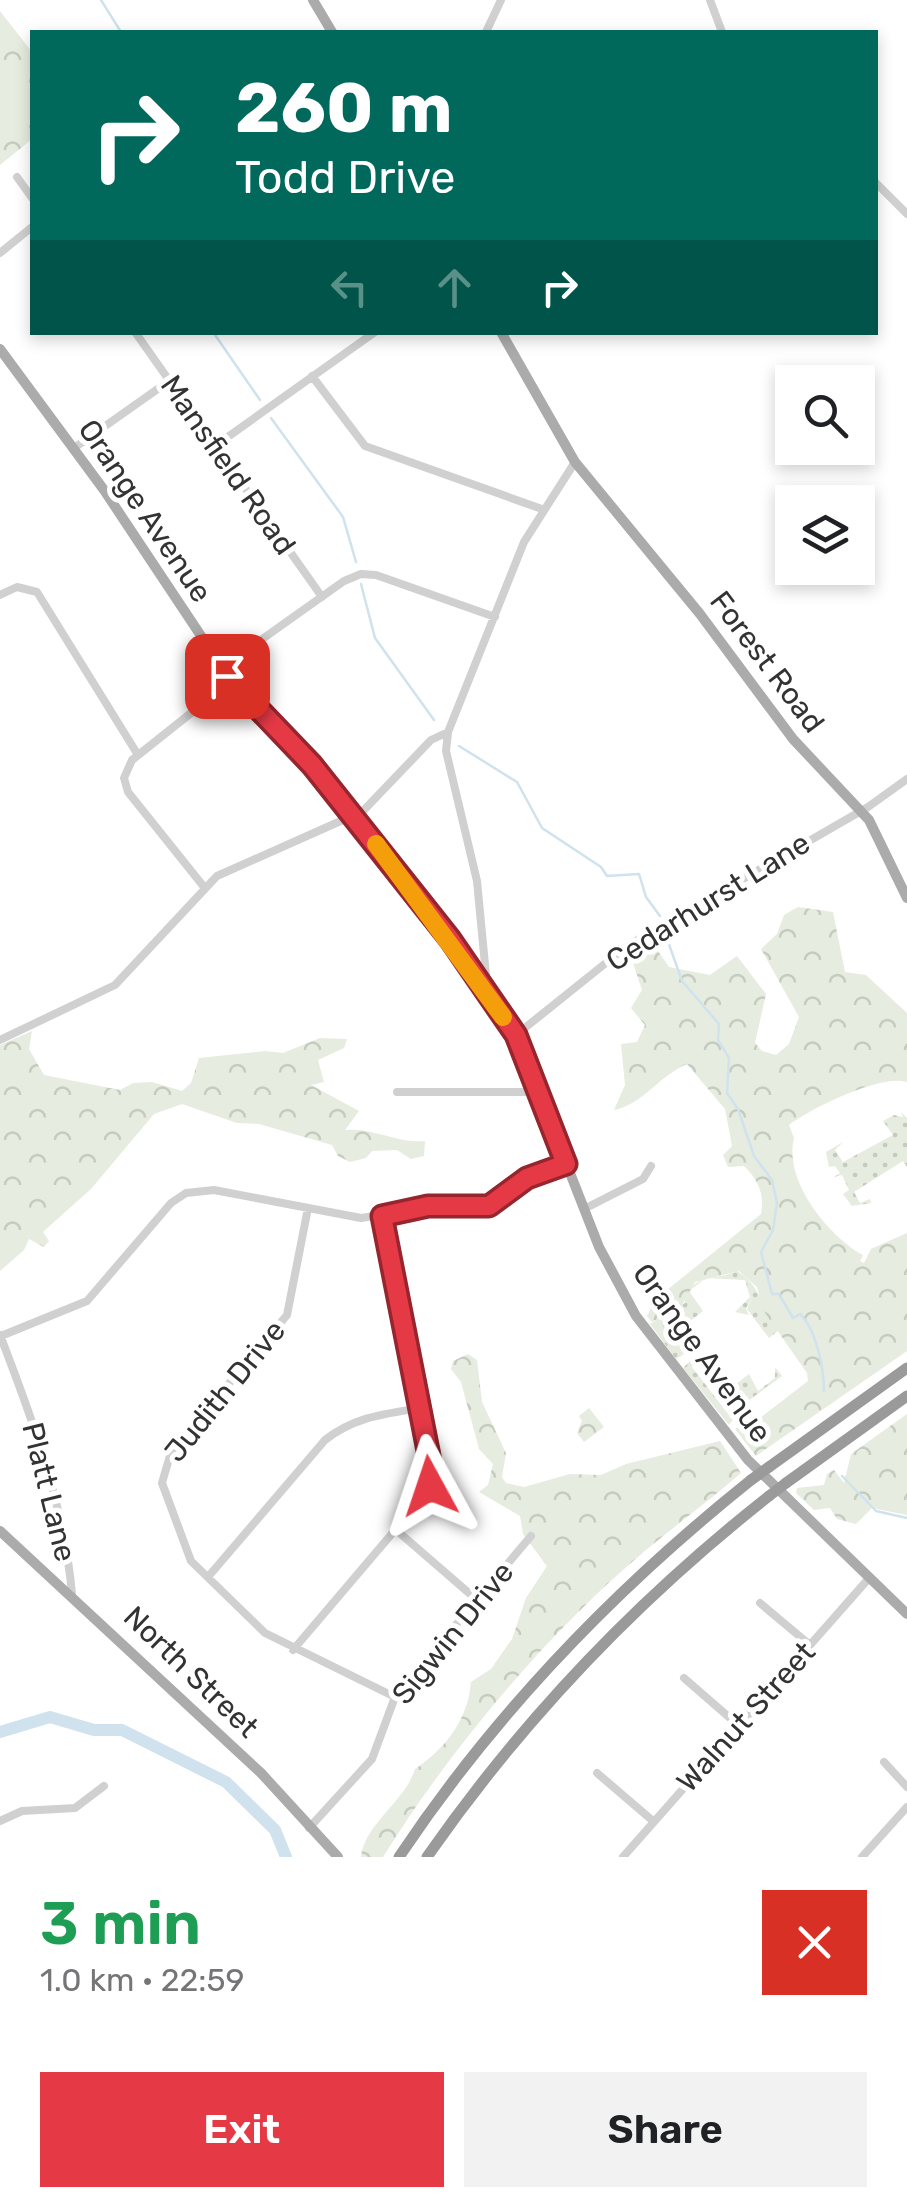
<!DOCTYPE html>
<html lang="en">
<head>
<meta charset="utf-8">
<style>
	body { margin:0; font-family:Rubik,sans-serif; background:#f2f2f2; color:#202124; height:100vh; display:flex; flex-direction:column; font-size:38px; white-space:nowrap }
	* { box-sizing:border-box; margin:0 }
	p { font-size:32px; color:#757577 }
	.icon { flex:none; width:55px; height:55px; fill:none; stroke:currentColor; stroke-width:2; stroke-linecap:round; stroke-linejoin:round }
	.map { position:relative; height:1857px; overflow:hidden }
	.side { display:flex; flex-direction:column; background:#fff; flex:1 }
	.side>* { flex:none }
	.guide { position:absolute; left:30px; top:30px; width:848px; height:305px; border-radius:0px; box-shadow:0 5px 15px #0003; background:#00695c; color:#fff; overflow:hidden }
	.controls { position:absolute; left:775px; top:365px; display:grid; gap:20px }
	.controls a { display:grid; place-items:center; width:100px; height:100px; border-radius:0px; background:#fff; box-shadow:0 5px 15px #0003; font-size:50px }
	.pin { position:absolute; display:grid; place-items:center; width:85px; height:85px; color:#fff; margin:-42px; border-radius:20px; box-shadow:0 5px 15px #0006 }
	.me { position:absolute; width:110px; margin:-55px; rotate:355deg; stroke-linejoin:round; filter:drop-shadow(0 0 8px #0008) }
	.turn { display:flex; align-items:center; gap:35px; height:210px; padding:0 40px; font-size:45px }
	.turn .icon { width:130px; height:130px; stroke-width:2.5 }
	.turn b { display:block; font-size:70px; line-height:85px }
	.lanes { display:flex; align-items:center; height:95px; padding:0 40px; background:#0003; justify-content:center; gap:50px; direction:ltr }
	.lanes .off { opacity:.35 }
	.round { display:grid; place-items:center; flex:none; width:105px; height:105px; border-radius:0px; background:#f2f2f2 }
	.overview { display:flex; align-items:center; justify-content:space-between; height:170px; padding:0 40px }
	h1 { font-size:60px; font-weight:600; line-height:75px; color:#1e9e55 }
	.primary-button { display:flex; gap:20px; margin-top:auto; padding:20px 40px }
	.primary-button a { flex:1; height:115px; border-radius:0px; background:#e63946; color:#fff; font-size:40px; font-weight:600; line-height:115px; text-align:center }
	.primary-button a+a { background:#f2f2f2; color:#202124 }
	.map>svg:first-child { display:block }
	.grass { fill:url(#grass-dots) }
	.forest { fill:url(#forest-crowns) }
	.pitch { fill:#e6ecdf }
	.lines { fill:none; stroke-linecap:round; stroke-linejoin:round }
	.stream { stroke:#cfe2ee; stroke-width:2.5 }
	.river { stroke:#cfe2ee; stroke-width:12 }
	.minor { stroke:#d0d0d0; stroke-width:8 }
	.major { stroke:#ababab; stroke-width:10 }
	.highway { stroke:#9a9a9a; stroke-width:11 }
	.highway-bridge { stroke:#9a9a9a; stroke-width:11 }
	.route-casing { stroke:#96252e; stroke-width:25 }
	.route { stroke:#e63946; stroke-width:18 }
	.slow { stroke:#f59e0b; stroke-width:18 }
	.labels { text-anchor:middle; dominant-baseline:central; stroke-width:10; stroke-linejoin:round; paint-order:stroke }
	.street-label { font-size:30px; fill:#333; stroke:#fff }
</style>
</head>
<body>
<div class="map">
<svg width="907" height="1857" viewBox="0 0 907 1857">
	<defs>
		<pattern id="grass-dots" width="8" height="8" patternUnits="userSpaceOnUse" patternTransform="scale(2.5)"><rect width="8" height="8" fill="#e6ecdf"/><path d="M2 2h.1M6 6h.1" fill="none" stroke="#c6cbc0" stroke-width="1.8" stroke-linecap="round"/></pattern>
		<pattern id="forest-crowns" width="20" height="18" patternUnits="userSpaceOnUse" patternTransform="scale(2.5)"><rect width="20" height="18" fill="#e6ecdf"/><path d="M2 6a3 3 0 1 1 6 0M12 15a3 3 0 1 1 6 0" fill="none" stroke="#c6cbc0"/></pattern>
	</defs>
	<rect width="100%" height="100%" fill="#fff"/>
	<path class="grass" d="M901 1112 907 1118V1167L903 1161 854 1192 860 1203 870 1199 871 1203 852 1206 843 1194 849 1190 842 1175 834 1177 840 1173 835 1166 829 1167 826 1152 843 1142 835 1150 843 1162 893 1135 883 1121 894 1115 903 1117Z
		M737 1271C760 1284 763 1310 779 1330L769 1338 747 1309 753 1296 746 1309 749 1315 735 1312 750 1297 745 1280 706 1278 689 1291 703 1311 680 1329 679 1335 692 1349 676 1359 650 1324 685 1303V1294C700 1273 716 1281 737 1271Z
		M689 1362H695L692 1367 729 1415H736L729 1425 683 1368Z
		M775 1367 782 1376 748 1401 735 1385 749 1374 758 1391 775 1378Z"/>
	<path class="forest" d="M0 11 32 52V139L0 165Z
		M798 907 833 912 845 972 866 975 907 1013V1082C880 1074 810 1109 789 1125L794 1138C783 1182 831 1238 863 1255L860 1261 864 1263 871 1249 907 1233V1351L756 1456 735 1429 742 1425 746 1429 808 1381 807 1373 763 1310 757 1287 739 1271 695 1282 680 1309 652 1322 647 1316 656 1299 761 1214C765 1195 758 1179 744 1166L728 1167 723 1155 732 1146 725 1109 687 1064C660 1075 642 1105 614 1110L625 1085 621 1044 637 1042 645 1025 631 1008 642 990 629 951 649 938 669 967 710 975 737 956 766 994 755 1043 762 1051 776 1055 789 1044 799 1017 761 949 777 934 784 915Z
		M32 1031 29 1049 44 1075 120 1090 133 1083 152 1082 182 1091 191 1083 199 1058 265 1051 283 1053 320 1038 347 1039 344 1048 318 1060 324 1082 311 1085 359 1111 345 1130C372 1127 399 1144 425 1141L424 1156 411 1159 397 1150 372 1151 366 1158 350 1162 338 1156 332 1145 259 1124 237 1123 182 1104 154 1114 91 1189 43 1232 49 1241 44 1247 29 1239 24 1250 0 1271V1045Z
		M468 1354 477 1360 482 1402 506 1453 502 1477 506 1483 524 1487 570 1474 601 1475 626 1464 720 1441 741 1473C710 1500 677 1524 646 1550 548 1632 450 1749 383 1857H361C365 1823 405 1802 415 1769 445 1749 468 1720 471 1682L491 1669 512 1639 526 1598 547 1566 523 1534 520 1516 479 1492 488 1485 493 1464 479 1449 461 1382 451 1369 453 1361Z
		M589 1408 604 1427 584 1442 577 1433 582 1421 579 1416Z
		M907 1414V1515L872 1508 856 1524 837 1519 830 1508 814 1510 796 1493 797 1488 824 1485 827 1474 834 1470 844 1483 851 1454Z"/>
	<path class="pitch" d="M0 71 32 113V123L0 148Z"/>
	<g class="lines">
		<path class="stream" d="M101 0 121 32
			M213 332 260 400
			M271 418 343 517 356 562
			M361 584 375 638 434 720
			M459 746 517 782 542 828 601 867 607 876 639 874 646 897 660 916
			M665 933 682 981 719 1024 718 1040 729 1058 727 1093 738 1109 754 1156 772 1180 777 1203 773 1230 761 1252 772 1294H779L793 1318 800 1314C816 1329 824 1369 824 1391
			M842 1476 876 1511 907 1518"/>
		<path class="river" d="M0 1732 50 1717 94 1730H122L226 1782 275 1830 286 1857"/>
		<path class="minor" d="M710 0 722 32
			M486 32 501 0
			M17 177 32 198
			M875 182 907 214
			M0 253 32 227
			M135 332 322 597
			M312 376 365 446 542 509
			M215 446 375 332
			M74 448 169 381
			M0 595 17 587 37 592 138 755
			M204 887 128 792 124 778 132 760 225 686 230 662 344 581 361 574 376 575 495 617
			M488 996 477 881 446 751 448 732 524 542 575 462
			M516 1035 627 946 868 807 907 779
			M0 1040 115 985 217 876 363 811 431 740 448 732
			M397 1092H539
			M308 1208 287 1315 171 1452 162 1483 191 1561 265 1633 395 1697
			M584 1209 643 1179 651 1166
			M0 1335C32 1418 64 1504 72 1594
			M1 1336 87 1301 171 1203 186 1193 214 1190 361 1218 447 1205 482 1207 497 1202 527 1178 567 1164
			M395 1529 477 1600
			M208 1577 325 1440C354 1417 384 1414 420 1408
			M760 1603 810 1645
			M293 1650 424 1496 431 1480 382 1216
			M684 1678 738 1725
			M884 1762 907 1787
			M597 1773 653 1821
			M0 1821 22 1811 75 1808 104 1786
			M309 1828 372 1759 395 1697 531 1536
			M623 1857 870 1577
			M862 1857 907 1807"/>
		<path class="major" d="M313 0 332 32
			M501 332 575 462 700 614 793 739 869 820 907 898
			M0 349 104 490 227 675 293 743 354 816 427 906 516 1035 599 1247 636 1316 748 1460 907 1614
			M0 1531 261 1773 338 1857"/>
		<path class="highway" d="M769 1467 907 1368
			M786 1483 907 1396
			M399 1857C495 1713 616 1588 751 1480
			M427 1857C523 1719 637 1600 769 1496"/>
		<path class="highway-bridge" d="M751 1480 769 1467
			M769 1496 786 1483"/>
	</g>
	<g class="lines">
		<defs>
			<path id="route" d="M227 676 312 765 450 939 516 1035 566 1164 527 1178 489 1206H428L382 1216 431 1466 430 1486"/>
		</defs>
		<use href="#route" class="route-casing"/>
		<use href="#route" class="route"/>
		<path class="slow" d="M376 844 503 1017"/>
	</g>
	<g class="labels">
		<g class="street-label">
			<text transform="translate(228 465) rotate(55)">Mansfield Road</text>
			<text transform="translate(145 511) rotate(56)">Orange Avenue</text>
			<text transform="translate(767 662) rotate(53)">Forest Road</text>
			<text transform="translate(708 902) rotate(-32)">Cedarhurst Lane</text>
			<text transform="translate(702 1353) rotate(54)">Orange Avenue</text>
			<text transform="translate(225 1391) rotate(-51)">Judith Drive</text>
			<text transform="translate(49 1492) rotate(76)">Platt Lane</text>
			<text transform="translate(453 1633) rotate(-51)">Sigwin Drive</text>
			<text transform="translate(191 1672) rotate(44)">North Street</text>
			<text transform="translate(746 1717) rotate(-48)">Walnut Street</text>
		</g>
	</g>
</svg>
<div class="controls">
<a><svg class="icon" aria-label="search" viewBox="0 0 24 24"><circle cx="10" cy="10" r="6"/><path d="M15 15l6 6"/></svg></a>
<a><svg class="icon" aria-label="layers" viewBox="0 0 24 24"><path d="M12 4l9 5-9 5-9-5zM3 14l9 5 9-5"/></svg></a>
</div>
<div class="pin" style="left:227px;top:676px;background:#d93025"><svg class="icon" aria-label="arrive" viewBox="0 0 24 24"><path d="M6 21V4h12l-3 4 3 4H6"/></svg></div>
<svg class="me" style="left:430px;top:1486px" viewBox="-20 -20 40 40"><path d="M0-17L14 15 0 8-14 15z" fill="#e63946" stroke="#fff" stroke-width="4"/></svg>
<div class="guide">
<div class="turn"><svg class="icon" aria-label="right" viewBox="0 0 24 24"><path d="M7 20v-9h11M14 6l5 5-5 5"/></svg><div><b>260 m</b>Todd Drive</div></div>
<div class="lanes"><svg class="icon off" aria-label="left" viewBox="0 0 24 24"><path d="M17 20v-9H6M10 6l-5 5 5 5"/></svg><svg class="icon off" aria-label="ahead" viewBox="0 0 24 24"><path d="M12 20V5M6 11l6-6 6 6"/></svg><svg class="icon" aria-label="right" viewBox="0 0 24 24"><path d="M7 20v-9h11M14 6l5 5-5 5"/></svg></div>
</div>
</div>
<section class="side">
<div class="overview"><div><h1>3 min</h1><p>1.0 km · 22:59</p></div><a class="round" style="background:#d93025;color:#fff"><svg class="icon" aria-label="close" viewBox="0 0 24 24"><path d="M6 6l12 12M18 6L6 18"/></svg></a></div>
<div class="primary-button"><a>Exit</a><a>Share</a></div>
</section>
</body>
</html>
